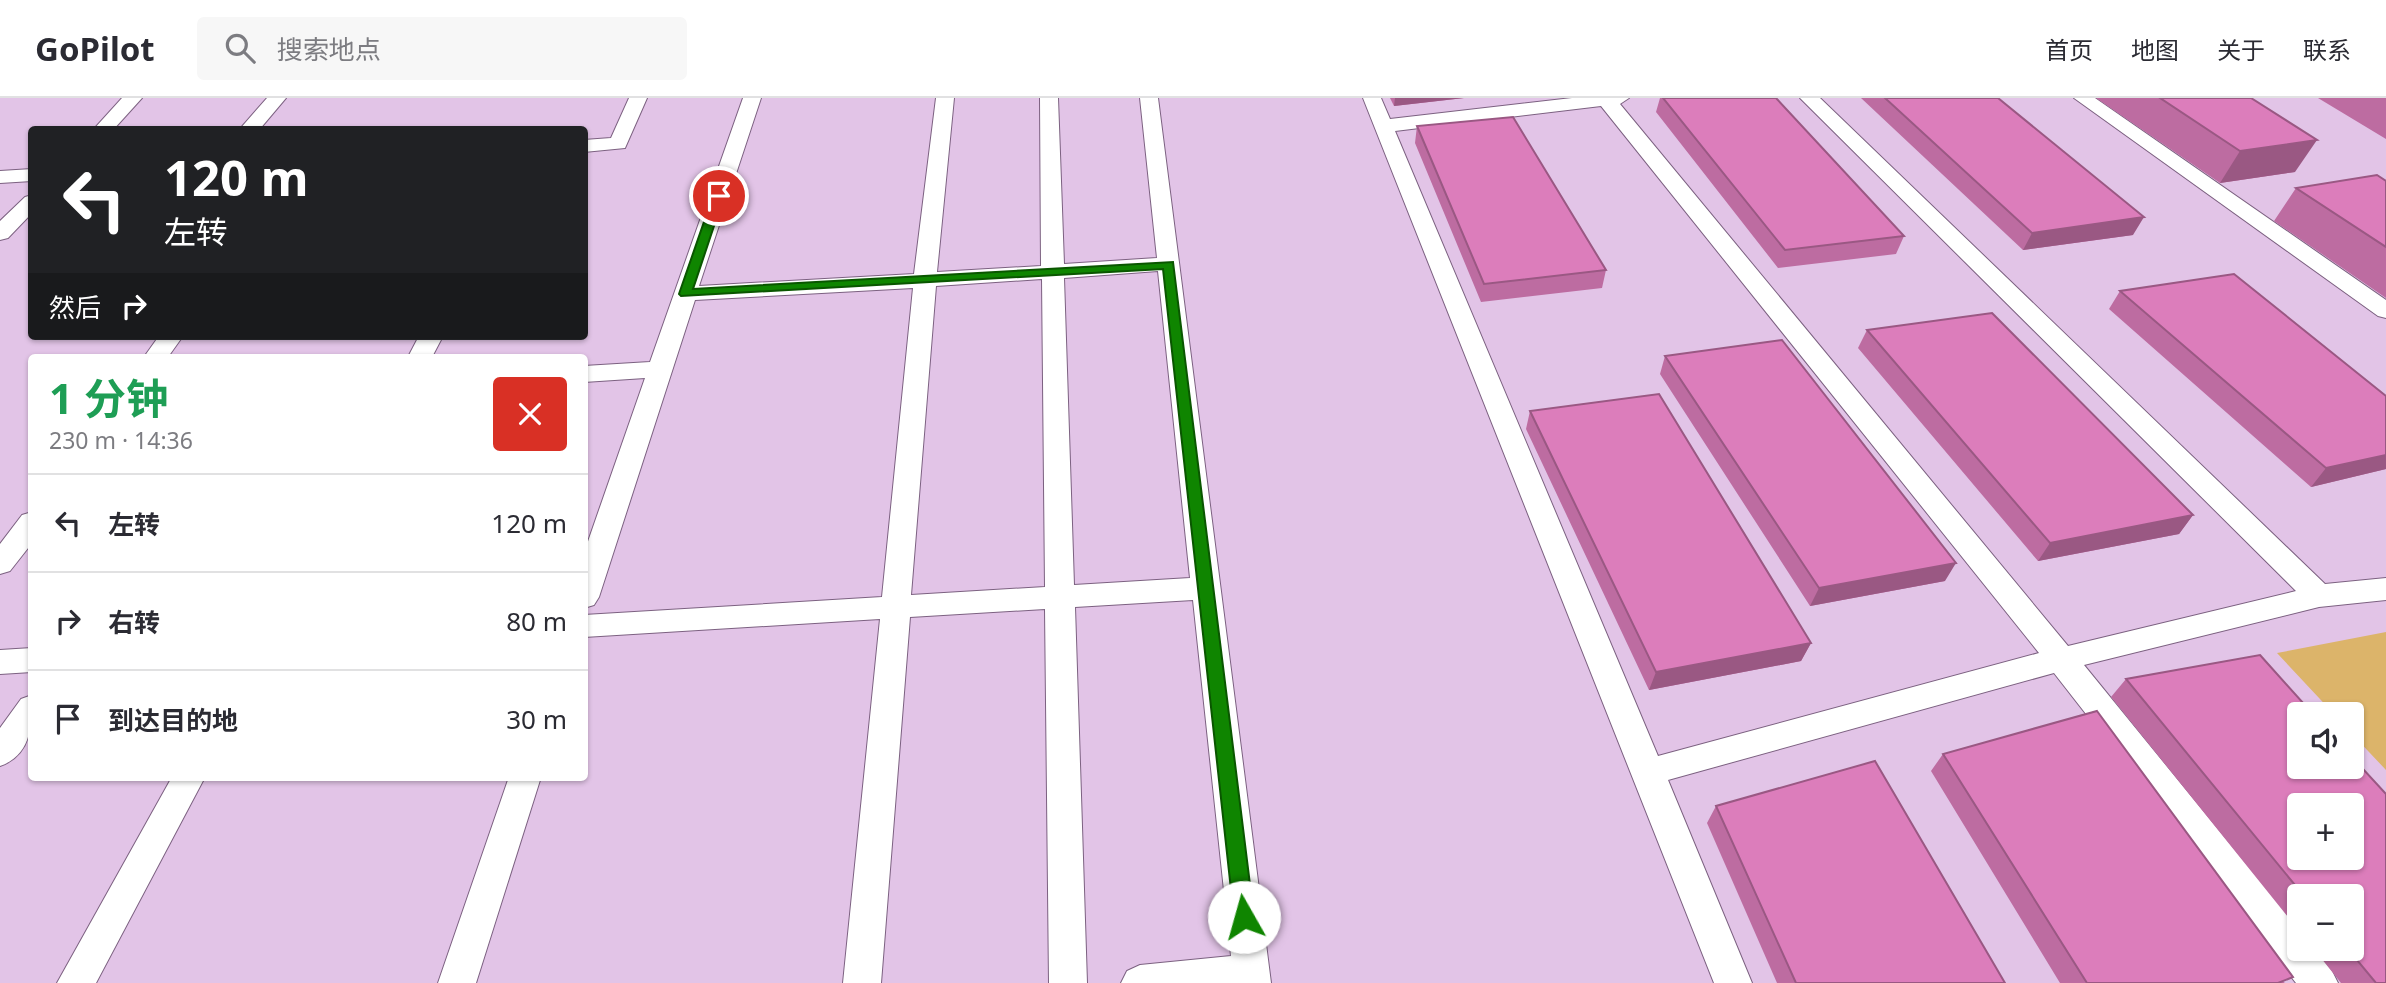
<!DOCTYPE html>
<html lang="zh">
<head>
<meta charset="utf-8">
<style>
	body { margin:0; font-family:"Noto Sans","Noto Sans SC",sans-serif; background:#f7f7f7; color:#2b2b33; height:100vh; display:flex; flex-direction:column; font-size:26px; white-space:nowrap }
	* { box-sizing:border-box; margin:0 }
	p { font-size:23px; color:#7c7c81 }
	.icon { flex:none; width:38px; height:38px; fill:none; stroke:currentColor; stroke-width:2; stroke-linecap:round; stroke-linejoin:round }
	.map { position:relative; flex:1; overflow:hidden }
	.details { position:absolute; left:28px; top:256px; width:560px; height:427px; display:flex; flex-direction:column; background:#fff; border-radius:7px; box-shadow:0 2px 5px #0004 }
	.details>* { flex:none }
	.guide { position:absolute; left:28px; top:28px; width:560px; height:214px; border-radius:7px; box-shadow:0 2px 5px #0004; background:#202124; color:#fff; overflow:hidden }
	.tools { position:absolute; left:2287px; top:604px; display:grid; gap:14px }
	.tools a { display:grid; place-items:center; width:77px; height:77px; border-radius:7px; background:#fff; box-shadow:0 2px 5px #0004; font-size:35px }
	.pin { position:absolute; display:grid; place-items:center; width:60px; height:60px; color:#fff; margin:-30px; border:4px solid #fff; border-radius:50%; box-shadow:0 2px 7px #0007 }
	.me { position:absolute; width:77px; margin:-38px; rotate:353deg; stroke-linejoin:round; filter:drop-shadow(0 0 5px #0008) }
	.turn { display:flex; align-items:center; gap:24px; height:147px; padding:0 21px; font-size:32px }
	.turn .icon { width:91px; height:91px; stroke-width:2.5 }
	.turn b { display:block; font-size:49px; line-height:60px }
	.then { display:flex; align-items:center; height:66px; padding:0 21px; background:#0003; gap:14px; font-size:26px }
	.round { display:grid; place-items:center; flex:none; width:74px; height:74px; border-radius:7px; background:#f7f7f7 }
	.overview { display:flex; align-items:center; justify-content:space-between; height:119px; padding:0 21px }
	h1 { font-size:42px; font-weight:700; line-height:52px; color:#1e9e55 }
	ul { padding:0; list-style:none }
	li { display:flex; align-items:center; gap:21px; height:98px; padding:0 21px; border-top:2px solid #e1e1e2 }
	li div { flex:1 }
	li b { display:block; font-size:26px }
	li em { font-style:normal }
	header { display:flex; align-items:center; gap:42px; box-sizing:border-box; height:98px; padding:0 35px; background:#fff; border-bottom:2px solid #e1e1e2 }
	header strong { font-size:33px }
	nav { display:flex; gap:38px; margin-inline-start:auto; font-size:24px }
	.search { width:490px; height:63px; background:#f7f7f7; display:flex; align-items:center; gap:18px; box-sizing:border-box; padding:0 24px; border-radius:7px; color:#7c7c81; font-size:26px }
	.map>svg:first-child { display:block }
	.green { fill:#dcb46a }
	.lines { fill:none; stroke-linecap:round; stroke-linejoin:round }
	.service-casing { stroke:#7c6181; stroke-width:2 }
	.service { fill:#fff; fill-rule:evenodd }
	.wall { fill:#bd6ca1; fill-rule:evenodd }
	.shaded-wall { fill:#9a5883 }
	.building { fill:#dc7dbb; stroke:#9a5883; stroke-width:2; fill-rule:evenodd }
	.route { fill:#0f8500; stroke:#0a5600; stroke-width:2 }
</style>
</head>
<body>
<header>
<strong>GoPilot</strong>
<div class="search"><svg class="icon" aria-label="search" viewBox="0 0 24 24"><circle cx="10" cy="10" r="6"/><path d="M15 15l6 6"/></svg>搜索地点</div>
<nav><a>首页</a><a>地图</a><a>关于</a><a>联系</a></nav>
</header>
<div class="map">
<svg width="2386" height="885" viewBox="0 0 2386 885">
	<rect width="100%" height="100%" fill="#e2c4e7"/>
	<path class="green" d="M2386 534V672L2352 636V616H2334L2277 555Z"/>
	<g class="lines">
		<defs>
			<path id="service" d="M122 0H142L113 32H93Z
				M267 0H286L259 32H239Z
				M629 0H647L625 50 584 54V42L611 40Z
				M743 0H761L699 188 914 176 936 0H954L937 174 1041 168 1040 0H1058L1064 166 1157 160 1140 0H1158L1271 885H1121L1127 873 1140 867 1231 858 1193 502 1075 509 1087 885H1049L1045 511 910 519 881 885H843L880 521 584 539V517L882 499 913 190 695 202 599 499 594 507 584 510V455L645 280 584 284V268L650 264ZM1158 173 1190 480 1074 487 1064 180ZM1042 181 1045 489 911 497 936 188Z
				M1363 0H1381L1390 21 1572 0H1629L1620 6 2068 548 2296 493 1800 0H1820L2325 486 2386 480V502L2319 509 2084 567 2300 832V850H2314L2332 873 2338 885H2296L2054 575 1668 682 1752 885H1714ZM1601 8 2039 555 1658 658 1395 33Z
				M2074 0H2095L2386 202V220L2378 218Z
				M32 71V83L0 85V73Z
				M32 97V115L8 140 0 142V123L25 99Z
				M159 238H183L168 259H144Z
				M419 238H443L432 259H408Z
				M32 414V445L10 473 0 476V446L22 417Z
				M32 550V574L0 576V552Z
				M32 597C32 626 32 657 0 668V630L21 601Z
				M172 679H205L96 885H57Z
				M509 679H541L476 885H438Z"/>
		</defs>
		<use href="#service" class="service-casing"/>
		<use href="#service" class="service"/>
	</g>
	<path class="wall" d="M1390 0H1464L1394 8Z
		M1660 0H1776L1904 138 1896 156 1778 170 1656 14Z
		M1861 0H1998L2133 137 2023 152Z
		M2096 0H2251L2295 74 2220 85Z
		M2318 0H2386V41Z
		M1417 28 1606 172 1602 190 1481 204 1415 45Z
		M2386 83V200L2274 123 2296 90Z
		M2120 193 2386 371 2311 389 2109 211Z
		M1867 232 2193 417 2179 436 2038 463 1858 250Z
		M1665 258 1945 483 1810 508 1660 276Z
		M1530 313 1811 545 1801 563 1649 592 1526 331Z
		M2260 557 2313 616H2300V668H2352V659L2386 696V885H2341L2313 850H2352V798H2300V834L2111 599 2126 581ZM2300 707H2352V760H2300Z
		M1943 656 2285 885H2060L1931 673Z
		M1716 708 2005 885H1777L1707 725Z"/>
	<path class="shaded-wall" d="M1395 0H1464L1394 8Z
		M2317 42 2295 74 2220 85 2240 53Z
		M2144 119 2133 137 2023 152 2032 135Z
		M2386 357V371L2311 389 2326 370Z
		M2193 417 2179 436 2038 463 2050 445Z
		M1956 465 1945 483 1810 508 1819 490Z
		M1811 545 1801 563 1649 592 1656 574Z"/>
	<path class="building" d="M1663 0H1776L1904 138 1785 152Z
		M1885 0H1998L2144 119 2032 135Z
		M2160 0H2251L2317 42 2240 53Z
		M1513 19 1606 172 1484 186 1417 28Z
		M2377 77 2386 83V149L2296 90Z
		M2234 176 2386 298V357L2326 370 2120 193Z
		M1992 215 2193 417 2050 445 1867 232Z
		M1782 242 1956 465 1819 490 1665 258Z
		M1659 296 1811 545 1656 574 1530 313Z
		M2260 557 2313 616H2300V668H2352V659L2386 696V885H2376L2347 850H2352V798H2304L2126 581ZM2300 707H2352V760H2300Z
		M2097 613 2293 879 2278 885H2087L1943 656Z
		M1875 663 2005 885H1796L1716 708Z"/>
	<path class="route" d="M714 95 724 98 693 191 1173 164 1254 819 1251 826 1244 829 1237 826 1234 819 1163 171 681 198 679 196Z"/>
</svg>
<div class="tools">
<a><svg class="icon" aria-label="sound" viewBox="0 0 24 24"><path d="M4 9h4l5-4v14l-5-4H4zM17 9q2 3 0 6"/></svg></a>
<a>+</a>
<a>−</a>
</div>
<div class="pin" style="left:719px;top:98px;background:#d93025"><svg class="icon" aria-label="arrive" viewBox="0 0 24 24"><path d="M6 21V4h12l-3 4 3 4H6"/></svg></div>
<svg class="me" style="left:1244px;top:819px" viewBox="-20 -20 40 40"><circle r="19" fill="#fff"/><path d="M0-13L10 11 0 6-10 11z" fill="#0f8500"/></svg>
<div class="guide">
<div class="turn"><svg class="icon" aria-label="left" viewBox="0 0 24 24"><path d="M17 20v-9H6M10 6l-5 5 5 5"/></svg><div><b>120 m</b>左转</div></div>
<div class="then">然后<svg class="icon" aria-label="right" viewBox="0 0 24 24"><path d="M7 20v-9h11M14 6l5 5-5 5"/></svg></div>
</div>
<section class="details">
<div class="overview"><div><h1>1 分钟</h1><p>230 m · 14:36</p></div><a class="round" style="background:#d93025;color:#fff"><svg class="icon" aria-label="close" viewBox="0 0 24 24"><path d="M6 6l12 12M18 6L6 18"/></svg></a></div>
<ul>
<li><svg class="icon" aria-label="left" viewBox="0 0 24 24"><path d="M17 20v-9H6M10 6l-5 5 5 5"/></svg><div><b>左转</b></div><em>120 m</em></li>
<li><svg class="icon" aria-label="right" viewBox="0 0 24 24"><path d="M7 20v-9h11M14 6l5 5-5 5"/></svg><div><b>右转</b></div><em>80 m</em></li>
<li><svg class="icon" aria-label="arrive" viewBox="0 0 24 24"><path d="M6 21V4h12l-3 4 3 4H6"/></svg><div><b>到达目的地</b></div><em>30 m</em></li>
</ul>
</section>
</div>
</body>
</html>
